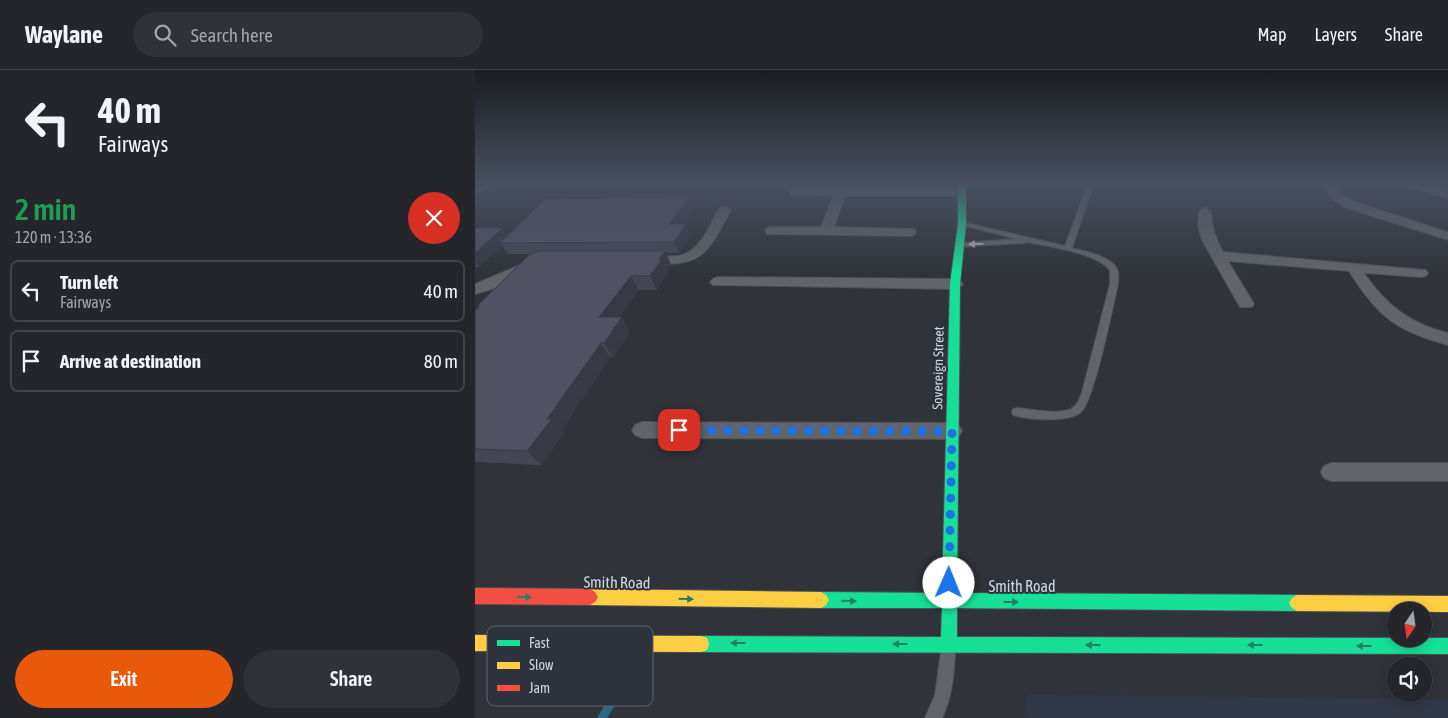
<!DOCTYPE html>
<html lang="en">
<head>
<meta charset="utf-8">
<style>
	body { margin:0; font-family:"Asap Condensed",sans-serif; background:#303238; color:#f1f3f6; height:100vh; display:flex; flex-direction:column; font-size:19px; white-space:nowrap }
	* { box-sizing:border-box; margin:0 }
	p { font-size:16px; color:#a3a5a9 }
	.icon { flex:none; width:28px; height:28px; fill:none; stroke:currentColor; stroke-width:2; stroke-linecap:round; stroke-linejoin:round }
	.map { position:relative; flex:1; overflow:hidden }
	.details { display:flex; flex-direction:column; background:#24262c; width:475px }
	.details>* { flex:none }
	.hud { background:#24262c; color:#f1f3f6; overflow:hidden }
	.needle { width:32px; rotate:193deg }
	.fabs { position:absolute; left:912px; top:532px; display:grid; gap:10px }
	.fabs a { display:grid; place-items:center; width:45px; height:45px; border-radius:50%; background:#24262c; box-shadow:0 2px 12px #0003,0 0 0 1px #414348; font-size:25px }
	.pin { position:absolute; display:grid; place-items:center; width:42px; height:42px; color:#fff; margin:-21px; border-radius:10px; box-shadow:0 2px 8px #0006 }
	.me { position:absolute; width:55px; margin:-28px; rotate:1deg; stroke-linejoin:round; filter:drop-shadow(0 0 4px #0008) }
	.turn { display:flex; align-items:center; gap:18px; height:105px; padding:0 15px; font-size:22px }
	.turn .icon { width:65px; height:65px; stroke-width:2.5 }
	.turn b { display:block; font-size:35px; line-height:42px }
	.round { display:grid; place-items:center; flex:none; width:52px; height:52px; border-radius:26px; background:#303238 }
	.head { display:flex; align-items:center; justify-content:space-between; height:85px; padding:0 15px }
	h1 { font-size:30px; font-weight:600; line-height:38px; color:#1e9e55 }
	.button { display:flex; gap:10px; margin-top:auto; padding:10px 15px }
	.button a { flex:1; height:58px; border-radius:30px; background:#ea580c; color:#fff; font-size:20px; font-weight:600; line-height:58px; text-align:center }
	.button a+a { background:#303238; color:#f1f3f6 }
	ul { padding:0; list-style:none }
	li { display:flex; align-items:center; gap:15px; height:62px; margin:0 10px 8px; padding:0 5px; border:2px solid #414348; border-radius:8px }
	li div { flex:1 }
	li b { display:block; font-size:19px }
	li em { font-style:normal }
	header { display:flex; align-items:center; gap:30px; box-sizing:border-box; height:70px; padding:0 25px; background:#24262c; border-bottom:1px solid #414348 }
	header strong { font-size:24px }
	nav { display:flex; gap:28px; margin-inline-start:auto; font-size:18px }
	.search { width:350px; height:45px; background:#303238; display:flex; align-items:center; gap:12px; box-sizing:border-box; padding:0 18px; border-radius:28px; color:#a3a5a9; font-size:19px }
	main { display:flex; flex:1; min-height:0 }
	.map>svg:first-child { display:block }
	.built { fill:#303747 }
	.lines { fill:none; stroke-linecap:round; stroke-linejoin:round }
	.stream { stroke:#2a697f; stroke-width:9 }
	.lane-casing { stroke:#4e5056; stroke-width:2 }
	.street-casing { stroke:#4e5056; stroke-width:2 }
	.fast-casing { stroke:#4e5056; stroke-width:2 }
	.slow-casing { stroke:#4e5056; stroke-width:2 }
	.jam-casing { stroke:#4e5056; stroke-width:2 }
	.lane { fill:#616469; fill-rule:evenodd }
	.street { fill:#616469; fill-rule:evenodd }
	.fast { fill:#16e098; fill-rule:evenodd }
	.slow { fill:#ffcf43; fill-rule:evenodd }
	.jam { fill:#f24e42; fill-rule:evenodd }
	.wall { fill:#454655 }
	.shaded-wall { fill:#383945 }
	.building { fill:#505163; stroke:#383945 }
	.oneway { fill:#aaadb4 }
	.oneway2 { fill:#238066 }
	.route { stroke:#1a73e8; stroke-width:9; stroke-dasharray:0 16.2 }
	.labels { text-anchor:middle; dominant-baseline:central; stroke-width:4; stroke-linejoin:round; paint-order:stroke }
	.street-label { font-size:14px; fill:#d2d5dd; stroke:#2d323d }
	.near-street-label { font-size:16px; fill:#d2d5dd; stroke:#2d323d }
	.key { fill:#2d323d; stroke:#5f636d; stroke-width:1 }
	.key-label { font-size:14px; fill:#d2d5dd }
</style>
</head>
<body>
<header>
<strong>Waylane</strong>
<div class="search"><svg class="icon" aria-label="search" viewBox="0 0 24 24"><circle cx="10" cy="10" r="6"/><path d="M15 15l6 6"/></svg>Search here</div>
<nav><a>Map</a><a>Layers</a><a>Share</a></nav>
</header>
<main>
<section class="details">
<div class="hud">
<div class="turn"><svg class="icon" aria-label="left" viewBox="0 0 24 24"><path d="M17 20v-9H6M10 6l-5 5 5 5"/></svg><div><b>40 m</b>Fairways</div></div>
</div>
<div class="head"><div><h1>2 min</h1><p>120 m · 13:36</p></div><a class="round" style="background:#d93025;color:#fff"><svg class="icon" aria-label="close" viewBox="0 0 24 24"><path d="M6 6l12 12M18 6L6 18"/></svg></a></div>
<ul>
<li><svg class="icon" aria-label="left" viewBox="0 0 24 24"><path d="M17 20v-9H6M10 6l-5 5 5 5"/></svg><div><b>Turn left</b><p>Fairways</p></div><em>40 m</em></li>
<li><svg class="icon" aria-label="arrive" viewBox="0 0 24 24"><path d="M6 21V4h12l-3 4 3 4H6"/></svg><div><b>Arrive at destination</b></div><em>80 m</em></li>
</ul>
<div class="button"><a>Exit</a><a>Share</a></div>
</section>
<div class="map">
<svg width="973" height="648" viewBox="0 0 973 648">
	<rect width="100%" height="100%" fill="#30333a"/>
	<path class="built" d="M0 113H33L13 128H0Z
		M551 624 973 630V648H550Z"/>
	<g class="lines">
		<path class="stream" d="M127 648 141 625"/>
		<defs>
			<path id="lane" d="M19 113H28L0 122V118Z
				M613 113H619L597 178C610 181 640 187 643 202 644 205 643 210 643 214 638 236 619 331 606 342 593 353 554 350 538 345L537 342 538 339 542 338C557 339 589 347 600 336 604 332 605 327 607 322L635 214V200C619 182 576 177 552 172L549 173 481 177V173H484L542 169 483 154 487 152 590 176Z
				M473 575 478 577 480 582C479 605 477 627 467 648H450L460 625 466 582 468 577Z"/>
			<path id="street" d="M847 113H859L866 124 880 132 973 162V170L872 138 857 129Z
				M928 113H946L973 120V128L930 116Z
				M320 118H487L493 122 487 126H370L359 157 439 159 441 162 439 165 434 166 292 164 290 161 292 158 297 157H346L358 126 316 125 314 122 316 119Z
				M250 136 256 140C237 172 233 195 190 194 181 194 172 194 163 192L161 189 163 186 168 185C181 185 195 188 207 185 226 180 236 152 245 137Z
				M730 137 736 141C737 157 740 168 748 182L951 200 953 203 951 206 946 207 889 203C911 235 935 254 973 263V275C921 261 903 247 874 201L753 191 779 234 777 237H765L727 170 723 156 724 141Z
				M52 192 57 193 59 196C50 209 16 220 0 224V214Z
				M243 207 480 209 485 211 488 214 485 217 480 219 238 215 235 212 238 209Z
				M167 352 477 353 484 356 487 361 484 366 477 369 167 368 160 365 157 360 160 355Z
				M857 393H973V411H857L849 408 846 402 849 396Z"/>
			<path id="fast" d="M483 113H491V154L485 214 482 523 822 525 827 528 830 533 827 538 822 541 482 538V567L973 568V584L226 582 220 580 218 574 220 568 226 566 466 567 467 538H346L341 535 338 530 341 525 346 522 467 523 475 214 483 154Z"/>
			<path id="slow" d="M115 519 346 522 351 525 354 530 351 535 346 538 115 535 110 532 107 527 110 522Z
				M822 525 973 526V542L822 541 817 538 814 533 817 528Z
				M0 565 226 566 232 568 234 574 232 580 226 582 0 581Z"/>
			<path id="jam" d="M0 518 115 519 120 522 123 527 120 532 115 535 0 534Z"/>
		</defs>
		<use href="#lane" class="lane-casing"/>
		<use href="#street" class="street-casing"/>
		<use href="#fast" class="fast-casing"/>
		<use href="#slow" class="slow-casing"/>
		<use href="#jam" class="jam-casing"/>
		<use href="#lane" class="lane"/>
		<use href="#street" class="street"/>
		<use href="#fast" class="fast"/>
		<use href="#slow" class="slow"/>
		<use href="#jam" class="jam"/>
	</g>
	<path class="wall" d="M215 127 219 138 207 154 216 165 204 183H191L196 195 192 201 193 203 182 220H164L144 247 155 262 138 287H135L87 360 89 363 66 395 0 392V241L3 237 2 236 57 184H33L27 175 4 197H0V158L33 165Z"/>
	<path class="shaded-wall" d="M215 127 219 138 199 165 194 154Z
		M211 154 216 165 204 183 199 172Z
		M28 158 34 168 25 173 27 175 4 197 0 192V183Z
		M190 181 196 195 192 201 193 203 182 220 175 206 184 189Z
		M156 206 164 220 133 262 124 247Z
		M147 247 155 262 138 287 129 273Z
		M126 273 135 287 87 360 89 363 66 395 52 381 72 349Z"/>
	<path class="building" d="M215 127 194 154H211L199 172 25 173 70 129Z
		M0 158H28L0 183Z
		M63 181H190L184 189H187L175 206H156L124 247H147L129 273H126L72 349H77L52 381 0 379V241L5 236H2L54 185Z"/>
	<defs><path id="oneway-solid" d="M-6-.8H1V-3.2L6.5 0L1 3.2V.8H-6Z" transform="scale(1.25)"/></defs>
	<use class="oneway" href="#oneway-solid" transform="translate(501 174) rotate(178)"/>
	<g class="oneway2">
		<use href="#oneway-solid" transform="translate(49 527) rotate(1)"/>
		<use href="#oneway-solid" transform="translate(211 529) rotate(1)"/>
		<use href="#oneway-solid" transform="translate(374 531) rotate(1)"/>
		<use href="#oneway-solid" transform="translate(536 532)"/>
		<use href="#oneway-solid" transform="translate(263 573) rotate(-180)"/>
		<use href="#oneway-solid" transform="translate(425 574) rotate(-180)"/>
		<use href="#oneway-solid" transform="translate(618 575) rotate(-180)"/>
		<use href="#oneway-solid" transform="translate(780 575) rotate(-180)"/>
		<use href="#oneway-solid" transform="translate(889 576) rotate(-180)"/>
	</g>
	<linearGradient id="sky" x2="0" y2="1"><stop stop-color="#1a1c20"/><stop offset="0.56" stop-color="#485060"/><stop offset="1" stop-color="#485060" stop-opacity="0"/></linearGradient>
	<rect width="973" height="203" fill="url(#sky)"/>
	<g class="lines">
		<path class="route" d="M204 360 477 361 474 513"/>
	</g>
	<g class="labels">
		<g class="street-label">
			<text transform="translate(463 298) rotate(-89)">Sovereign Street</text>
		</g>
		<g class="near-street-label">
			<text transform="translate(142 512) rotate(1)">Smith Road</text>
			<text x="547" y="516">Smith Road</text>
		</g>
	</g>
	<rect x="12" y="556" width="166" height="80" rx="8" class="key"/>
	<rect x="22" y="570" width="23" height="6" fill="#16e098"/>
	<rect x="22" y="592" width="23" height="7" fill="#ffcf43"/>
	<rect x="22" y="615" width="23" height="6" fill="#f24e42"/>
	<g class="key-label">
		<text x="54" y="578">Fast</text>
		<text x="54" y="600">Slow</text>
		<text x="54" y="623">Jam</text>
	</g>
</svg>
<div class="fabs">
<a><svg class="needle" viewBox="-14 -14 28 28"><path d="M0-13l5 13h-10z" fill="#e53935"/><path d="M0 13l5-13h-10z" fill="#a3a5a9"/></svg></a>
<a><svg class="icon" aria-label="sound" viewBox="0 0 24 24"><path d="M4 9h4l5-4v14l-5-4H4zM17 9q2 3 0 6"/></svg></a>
</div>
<div class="pin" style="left:204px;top:360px;background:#d93025"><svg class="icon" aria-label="arrive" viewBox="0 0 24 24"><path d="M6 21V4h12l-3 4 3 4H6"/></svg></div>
<svg class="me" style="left:474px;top:513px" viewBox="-20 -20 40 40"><circle r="19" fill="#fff"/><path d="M0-13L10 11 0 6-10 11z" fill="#1a73e8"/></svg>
</div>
</main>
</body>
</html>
